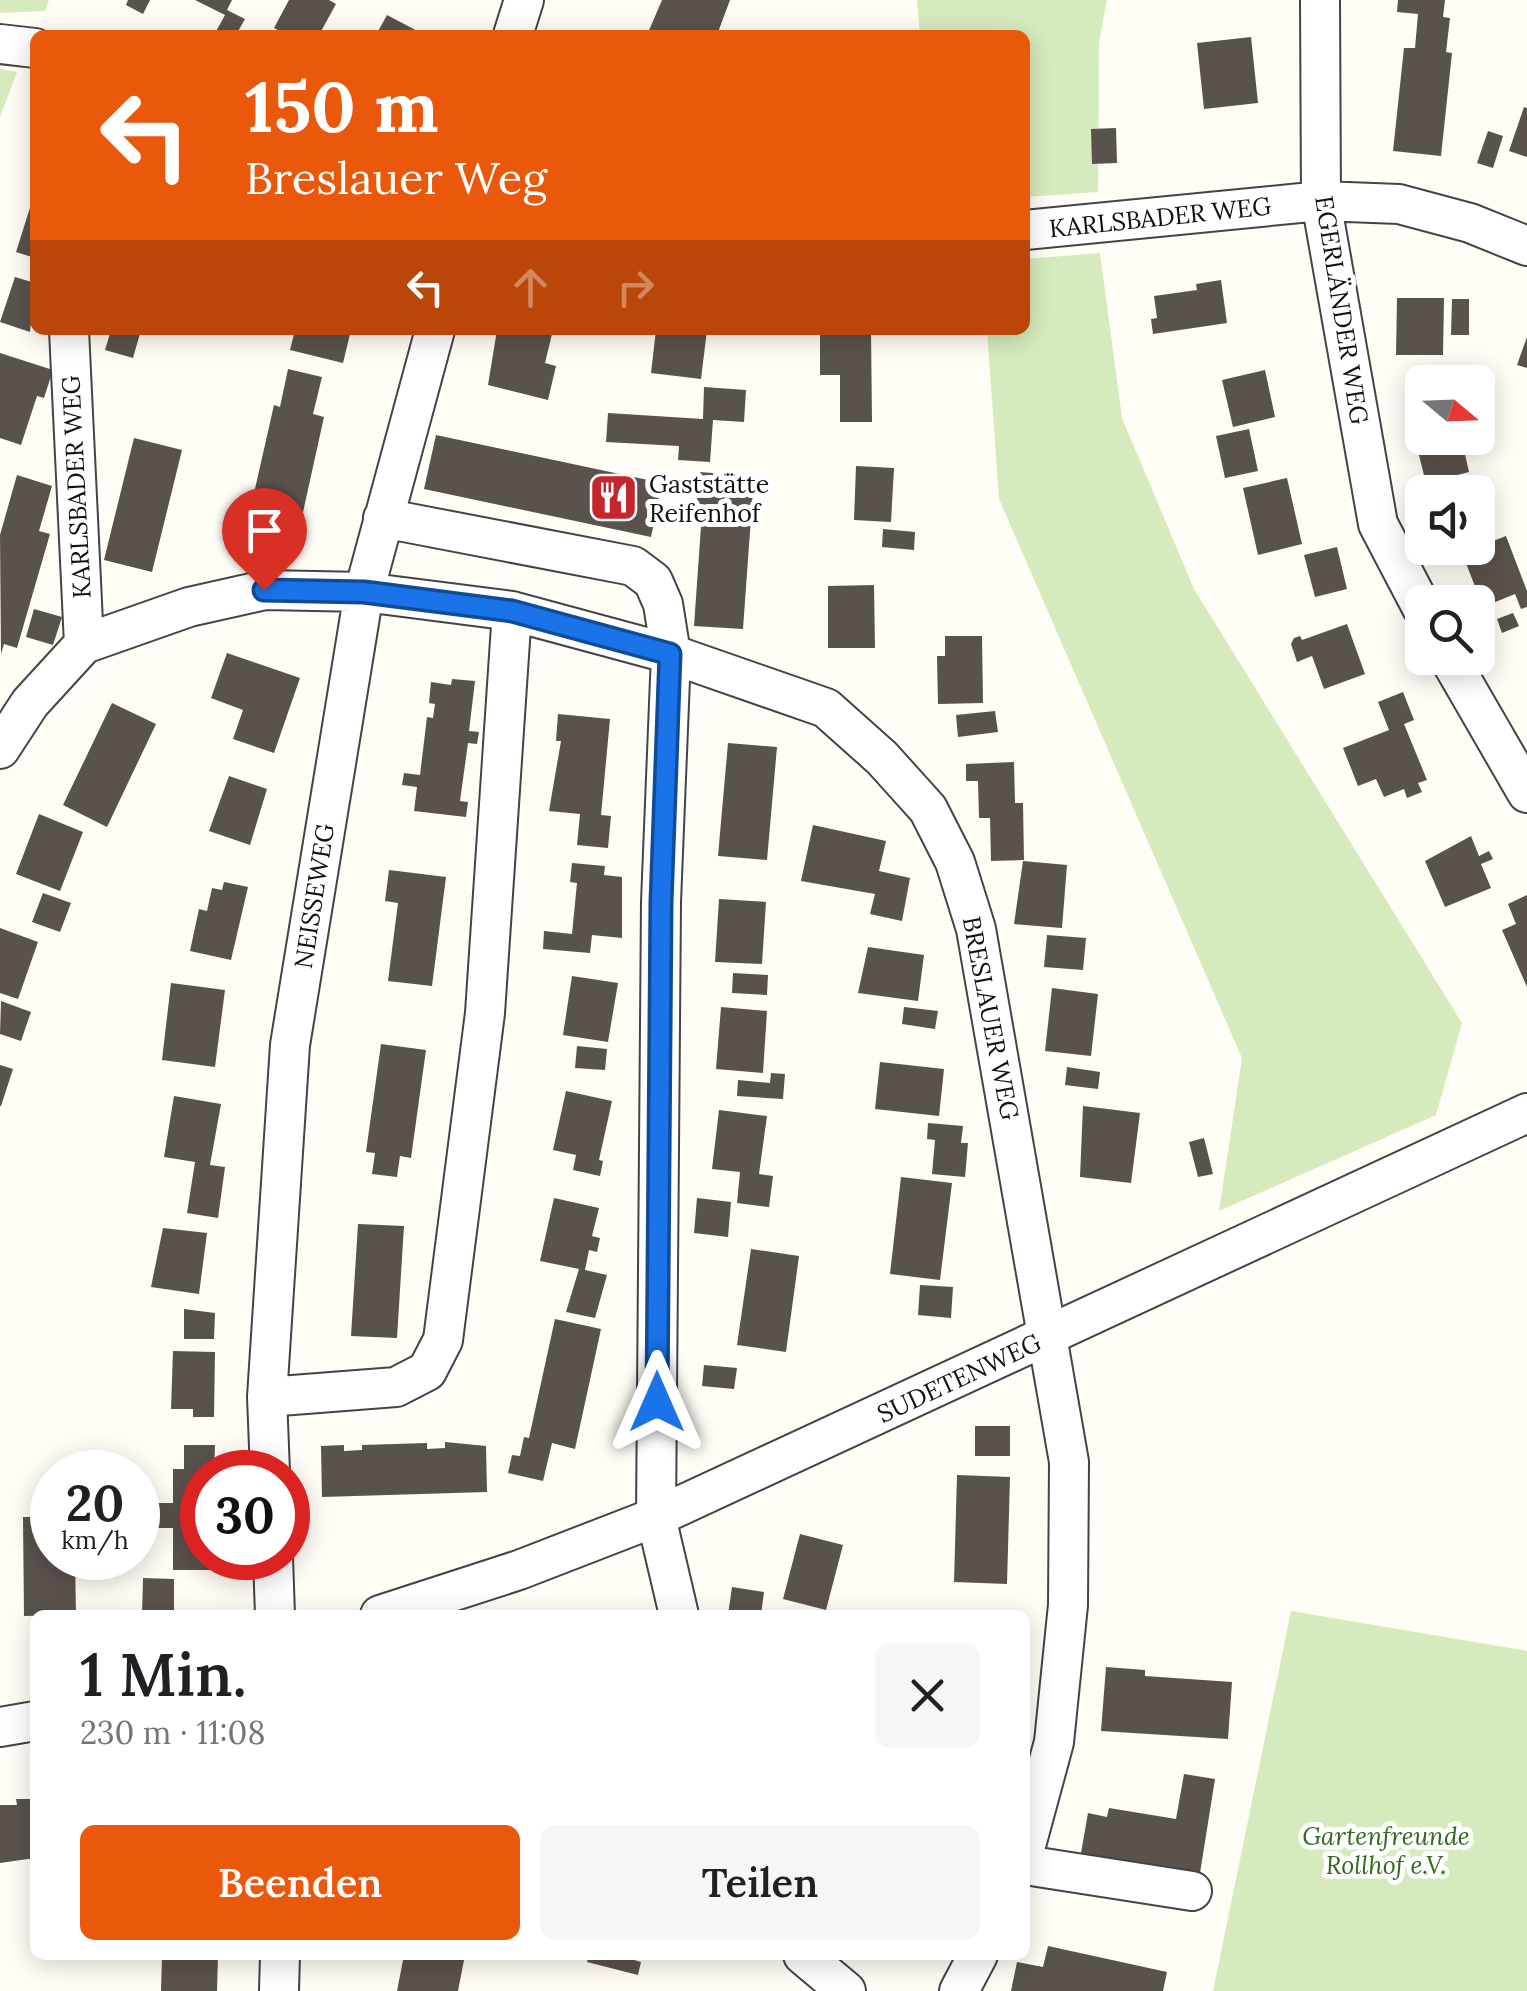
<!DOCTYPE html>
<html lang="de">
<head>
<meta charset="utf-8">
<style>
	body { margin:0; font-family:Lora,serif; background:#f6f6f6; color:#202124; height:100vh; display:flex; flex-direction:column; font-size:38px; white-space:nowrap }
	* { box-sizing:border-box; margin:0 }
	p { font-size:32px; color:#757577 }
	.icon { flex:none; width:55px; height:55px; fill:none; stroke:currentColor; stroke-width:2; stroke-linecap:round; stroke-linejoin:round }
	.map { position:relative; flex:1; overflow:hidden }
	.side { position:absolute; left:30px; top:1610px; width:1000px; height:350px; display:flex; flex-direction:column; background:#fff; border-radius:15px; box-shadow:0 5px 25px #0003 }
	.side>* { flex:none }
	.top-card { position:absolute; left:30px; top:30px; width:1000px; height:305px; border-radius:15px; box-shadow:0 5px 25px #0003; background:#ea580c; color:#fff; overflow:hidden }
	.needle { width:65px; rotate:109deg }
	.controls { position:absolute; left:1405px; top:365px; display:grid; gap:20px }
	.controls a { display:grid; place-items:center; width:90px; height:90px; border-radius:15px; background:#fff; box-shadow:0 5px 25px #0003; font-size:50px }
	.speed { position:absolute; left:30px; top:1450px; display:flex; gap:20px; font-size:50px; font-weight:700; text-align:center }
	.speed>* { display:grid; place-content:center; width:130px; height:130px; border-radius:50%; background:#fff; box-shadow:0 5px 25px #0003; line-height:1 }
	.speed small { font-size:25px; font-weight:400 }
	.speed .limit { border:15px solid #d22; background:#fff; color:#111 }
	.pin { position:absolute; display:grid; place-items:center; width:85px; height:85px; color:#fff; margin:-102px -42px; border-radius:50% 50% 50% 0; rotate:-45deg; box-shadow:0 0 10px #0007 }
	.pin .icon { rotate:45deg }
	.me { position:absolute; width:110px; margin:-55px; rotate:0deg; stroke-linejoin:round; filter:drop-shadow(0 0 8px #0008) }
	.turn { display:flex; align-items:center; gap:35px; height:210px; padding:0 50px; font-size:45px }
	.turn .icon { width:130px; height:130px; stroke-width:2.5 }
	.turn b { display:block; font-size:70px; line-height:85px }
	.lanes { display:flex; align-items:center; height:95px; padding:0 50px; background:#0003; justify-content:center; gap:50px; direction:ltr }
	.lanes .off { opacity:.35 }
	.round { display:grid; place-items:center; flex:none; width:105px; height:105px; border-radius:15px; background:#f6f6f6 }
	.overview { display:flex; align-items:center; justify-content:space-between; height:170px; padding:0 50px }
	h1 { font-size:60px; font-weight:600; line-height:75px }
	.action { display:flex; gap:20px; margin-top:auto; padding:20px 50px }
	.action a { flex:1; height:115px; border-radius:15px; background:#ea580c; color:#fff; font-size:40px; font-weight:600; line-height:115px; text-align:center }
	.action a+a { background:#f6f6f6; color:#202124 }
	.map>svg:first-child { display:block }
	.green { fill:#d5ebbd }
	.building { fill:#5a524d }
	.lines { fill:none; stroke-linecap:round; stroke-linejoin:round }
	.minor-casing { stroke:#444; stroke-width:42 }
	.minor { stroke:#fff; stroke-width:38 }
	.route-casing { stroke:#114b97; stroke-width:25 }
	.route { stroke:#1a73e8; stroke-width:18 }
	.labels { text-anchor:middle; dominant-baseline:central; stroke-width:10; stroke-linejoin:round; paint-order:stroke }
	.street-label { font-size:25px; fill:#111; stroke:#fff }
	.poi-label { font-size:25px; fill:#111; stroke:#fff; text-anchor:start }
	.park-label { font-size:25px; font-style:italic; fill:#2f6b1f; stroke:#fff }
</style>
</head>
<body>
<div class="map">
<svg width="1527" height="1991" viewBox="0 0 1527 1991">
	<rect width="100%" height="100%" fill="#fffdf5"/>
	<path class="green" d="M0 0H49L45 11 0 13Z
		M917 0H1107L1099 42 1098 192 1025 197V35H920Z
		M0 69 17 72 0 117Z
		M1100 253 1122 418 1194 589 1462 1023 1436 1115 1219 1211 1242 1058 999 499 987 330H1025V259Z
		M1291 1611 1527 1651V1991H1213Z"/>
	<path class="building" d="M128 0H150L143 14 126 5Z
		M195 0H232L227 10 245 19 236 35H214L225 15Z
		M289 0H329L336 4 319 35H288L274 28Z
		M662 0H730L717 35H647Z
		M1398 0H1445L1443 17 1450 18 1446 52 1452 53 1441 156 1393 151 1404 48H1415L1418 14 1397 12Z
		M387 15 425 35H376Z
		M1251 37 1258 103 1204 109 1197 43Z
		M1524 107 1527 108V157L1509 151Z
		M1116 128 1117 163 1092 164 1091 129Z
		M1488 131 1503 136 1493 168 1477 163Z
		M34 195H35V258L16 252Z
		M15 277 35 283 30 332 0 322Z
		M1221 280 1227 323 1153 334 1151 319 1157 318 1154 296 1197 290 1196 284Z
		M1397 298H1444L1443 355H1396Z
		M1452 299H1469V335H1451Z
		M111 330H141L133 358 105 350Z
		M295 330H351L343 363 290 350Z
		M497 330H553L545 363 556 366 548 400 488 385Z
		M656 330H707L701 379 651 373Z
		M820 330H871L872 422H840V375H820Z
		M1527 337V368L1517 365Z
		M0 353 53 370 44 398 37 396 21 445 0 438Z
		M288 369 322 377 313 414 324 417 296 544 245 533 274 405 280 407Z
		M1265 370 1275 417 1233 427 1222 380Z
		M704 387 746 390 744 422 713 420 710 462 678 460 679 446 606 442 608 413 703 419Z
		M1422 421V438H1467L1470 448 1464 450 1469 472 1426 483 1411 424Z
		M1249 429 1258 471 1225 478 1216 436Z
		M436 435 662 483 651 537 424 489Z
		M134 438 182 450 152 572 104 560Z
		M856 466 894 468 891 522 854 520Z
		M699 472 754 476 743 629 694 626 702 512H696Z
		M17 475 52 486 39 531 50 534 17 648 4 644 1 654 0 535Z
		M1287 478 1302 544 1258 555 1243 488Z
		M1436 487 1438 492H1422V510L1413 513 1408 495Z
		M883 529 915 532 914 550 882 547Z
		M1506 536 1527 591V607L1521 609 1515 594 1483 607 1462 553Z
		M1337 547 1347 589 1315 597 1304 555Z
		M874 585 875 648H828V586Z
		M34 609 62 617 53 645 26 637Z
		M1513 613 1519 626 1502 633 1497 619Z
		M1347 624 1365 674 1324 689 1312 656 1297 662 1291 644 1294 638 1300 636 1302 640Z
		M945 636H982L983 703 938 704 937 656H945Z
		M227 653 300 678 274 753 233 739 243 710 211 698Z
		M452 679 475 681 469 731 479 732 477 744 468 743 460 801 468 802 466 817 414 811 417 787 402 785 404 773 420 775 427 717 433 718 435 704 429 703 431 682 451 685Z
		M1403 692 1414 720 1404 724 1427 780 1418 783 1422 792 1407 798 1404 789 1384 797 1376 779 1358 786 1343 748 1389 730 1378 702Z
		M112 703 156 724 107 827 63 805Z
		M995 711 998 732 958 737 956 715Z
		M558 714 610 719 601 815 611 816 608 848 577 845 580 814 549 811 561 741H556Z
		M728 743 777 747 767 860 718 856Z
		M1014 762 1015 803H1023L1024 860 991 861 990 818H979L978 781H966V764Z
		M229 776 267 789 250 845 209 831Z
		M39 814 83 832 60 891 16 874Z
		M813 825 886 841 879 871 910 878 902 921 870 914 875 894 801 881Z
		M1471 836 1479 856 1489 851 1493 859 1481 864 1491 888 1445 907 1425 861Z
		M1023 861 1067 865 1062 928 1014 924Z
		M572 863 605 866 604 875 622 877V938L592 935 590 953 543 949 544 931 572 934 577 883 570 882Z
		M389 870 446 877 432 986 388 981 398 903 385 901Z
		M224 882 248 887 231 960 190 951 199 909 207 911 212 888 222 890Z
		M43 893 71 903 60 932 32 922Z
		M1527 895V987L1502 930 1516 924 1508 904Z
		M719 899 766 902 762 964 715 962Z
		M0 928 38 942 18 999 0 993Z
		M1047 935 1086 938 1083 970 1044 967Z
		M868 947 924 955 918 1001 858 993Z
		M733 973 768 975 767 995 732 993Z
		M572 976 618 983 608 1042 563 1035Z
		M171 983 225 990 215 1067 162 1060Z
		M1052 988 1098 994 1091 1056 1045 1051Z
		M1 1001 31 1012 21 1041 0 1034Z
		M721 1007 767 1011 763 1073 716 1069Z
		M904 1007 938 1011 935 1029 902 1024Z
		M381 1044 426 1050 411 1158 400 1156 397 1177 372 1174 375 1153 366 1152Z
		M577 1046 607 1049 605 1070 575 1068Z
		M880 1062 944 1069 939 1116 875 1109Z
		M0 1065 13 1069 1 1106H0Z
		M1067 1067 1100 1072 1098 1089 1065 1085Z
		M771 1073 785 1074 783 1099 737 1096 738 1080 770 1083Z
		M566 1091 612 1101 599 1160 603 1161 600 1176 573 1170 576 1155 553 1150Z
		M174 1096 221 1104 210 1165 225 1167 218 1218 187 1213 195 1162 164 1157Z
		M1083 1106 1140 1113 1131 1183 1080 1177Z
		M719 1110 767 1116 759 1174 773 1176 769 1207 737 1203 740 1172 712 1169Z
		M928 1123 963 1126 961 1143H968L965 1177 932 1174 935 1140 927 1139Z
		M1204 1138 1213 1174 1198 1177 1189 1142Z
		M901 1177 952 1183 940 1280 890 1274Z
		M554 1198 599 1208 592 1236 600 1238 597 1252 589 1250 585 1270 607 1275 595 1318 566 1312 579 1269 540 1261Z
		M697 1198 731 1202 728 1237 694 1233Z
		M358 1224 404 1226 397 1338 351 1336Z
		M163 1228 207 1233 199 1294 151 1287Z
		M751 1249 799 1256 786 1352 737 1345Z
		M920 1285 953 1287 951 1318 918 1315Z
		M184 1309 215 1313 214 1339H184Z
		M555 1319 601 1329 575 1449 552 1443 543 1481 508 1473 512 1455 520 1456 524 1437 529 1438Z
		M173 1351 215 1352 214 1417H193V1409H171Z
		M704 1365 737 1368 734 1389 702 1386Z
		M975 1426H1010V1456H975Z
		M445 1442 486 1446 487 1492 322 1497 321 1446 344 1445V1451L362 1450V1445L427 1443V1449L445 1448Z
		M184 1445H215L214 1472H202V1558H223V1570H173V1528H158V1503H173V1469H184Z
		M957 1475 1010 1477 1007 1584 954 1582Z
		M23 1517H52V1558H75L76 1615 24 1616Z
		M800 1534 843 1545 826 1610 783 1599Z
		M143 1578 174 1579V1615H142Z
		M732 1587 764 1592 761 1615H728Z
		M1106 1667 1145 1670V1676L1232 1682 1228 1739 1101 1731Z
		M1184 1774 1215 1779 1200 1873 1081 1853 1088 1813 1107 1817 1109 1808 1176 1819Z
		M16 1799H35V1858L0 1863V1805H17Z
		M1048 1946 1167 1972 1163 1991H1011L1017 1962 1043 1967Z
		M162 1955H218L217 1991H161Z
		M404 1955H465L458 1991H397Z
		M589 1955H636L634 1960 641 1962 638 1975 587 1962Z"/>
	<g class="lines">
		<defs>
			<path id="minor" d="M1320 0 1321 201 1378 524 1422 608
				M513 35 524 0
				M0 44 35 48
				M1025 230 1321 201 1399 204 1470 223 1527 246
				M69 330 84 644
				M383 518 633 566 653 581 663 604 671 654 661 902 656 1517 679 1615
				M1449 658 1527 793
				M0 749 30 703 84 644 189 607 265 590 364 592 512 611 671 654 826 708 882 758 928 809 955 862 976 929 1069 1462 1068 1605 1054 1742 1025 1849
				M267 1397 396 1387 427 1371 443 1340 485 1013 512 611
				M270 1472 267 1397 290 1045 364 592 435 330
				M273 1558 275 1615
				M380 1615 519 1570 656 1517 1527 1113
				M0 1727 35 1721
				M1025 1865 1192 1891
				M803 1955 846 1991
				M279 1991 280 1955
				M959 1991 978 1955"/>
		</defs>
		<use href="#minor" class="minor-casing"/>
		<use href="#minor" class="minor"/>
	</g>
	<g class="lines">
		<defs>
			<path id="route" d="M264 590 364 592 512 611 670 654 661 902 657 1402"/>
		</defs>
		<use href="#route" class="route-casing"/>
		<use href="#route" class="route"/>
	</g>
	<defs>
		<symbol id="restaurant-square" viewBox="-11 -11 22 22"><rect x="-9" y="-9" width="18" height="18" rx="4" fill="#c4262e" stroke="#fff"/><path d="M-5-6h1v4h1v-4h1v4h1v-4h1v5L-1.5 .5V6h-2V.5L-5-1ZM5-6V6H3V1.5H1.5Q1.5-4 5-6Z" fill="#fff"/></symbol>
	</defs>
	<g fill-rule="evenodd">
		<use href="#restaurant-square" x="586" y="470" width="55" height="55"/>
	</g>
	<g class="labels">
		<g class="street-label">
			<text transform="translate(1160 217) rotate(-6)">KARLSBADER WEG</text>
			<text transform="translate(1342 310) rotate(81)">EGERLÄNDER WEG</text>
			<text transform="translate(76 487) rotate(-93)">KARLSBADER WEG</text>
			<text transform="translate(314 896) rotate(-81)">NEISSEWEG</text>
			<text transform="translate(991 1018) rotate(79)">BRESLAUER WEG</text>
			<text transform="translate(959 1378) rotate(-25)">SUDETENWEG</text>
		</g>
		<g class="poi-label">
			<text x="649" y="484">Gaststätte<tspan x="649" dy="29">Reifenhof</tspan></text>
		</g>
		<g class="park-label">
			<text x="1386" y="1836">Gartenfreunde<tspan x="1386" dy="29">Rollhof e.V.</tspan></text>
		</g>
	</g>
</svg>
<div class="controls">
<a><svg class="needle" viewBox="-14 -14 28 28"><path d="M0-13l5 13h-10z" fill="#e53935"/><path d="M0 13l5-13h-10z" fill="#757577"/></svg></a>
<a><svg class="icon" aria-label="sound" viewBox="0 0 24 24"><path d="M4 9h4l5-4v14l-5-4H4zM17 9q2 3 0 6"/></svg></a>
<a><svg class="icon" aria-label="search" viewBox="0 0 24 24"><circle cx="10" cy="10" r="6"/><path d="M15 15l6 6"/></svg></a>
</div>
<div class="speed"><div>20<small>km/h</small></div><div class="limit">30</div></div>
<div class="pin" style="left:264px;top:590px;background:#d93025"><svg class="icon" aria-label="arrive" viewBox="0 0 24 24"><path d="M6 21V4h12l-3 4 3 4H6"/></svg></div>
<svg class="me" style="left:657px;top:1402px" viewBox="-20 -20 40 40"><path d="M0-17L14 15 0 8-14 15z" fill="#1a73e8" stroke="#fff" stroke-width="4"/></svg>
<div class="top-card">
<div class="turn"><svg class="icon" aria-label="left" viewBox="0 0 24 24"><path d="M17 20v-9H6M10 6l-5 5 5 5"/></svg><div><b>150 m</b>Breslauer Weg</div></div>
<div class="lanes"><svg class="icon" aria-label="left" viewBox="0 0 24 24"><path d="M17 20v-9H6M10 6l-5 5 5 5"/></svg><svg class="icon off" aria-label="ahead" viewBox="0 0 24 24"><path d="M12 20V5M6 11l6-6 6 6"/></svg><svg class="icon off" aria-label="right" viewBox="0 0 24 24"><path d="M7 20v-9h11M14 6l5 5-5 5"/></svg></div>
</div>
<section class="side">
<div class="overview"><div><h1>1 Min.</h1><p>230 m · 11:08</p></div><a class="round"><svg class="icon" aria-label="close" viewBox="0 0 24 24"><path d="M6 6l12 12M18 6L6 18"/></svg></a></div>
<div class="action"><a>Beenden</a><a>Teilen</a></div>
</section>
</div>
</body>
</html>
